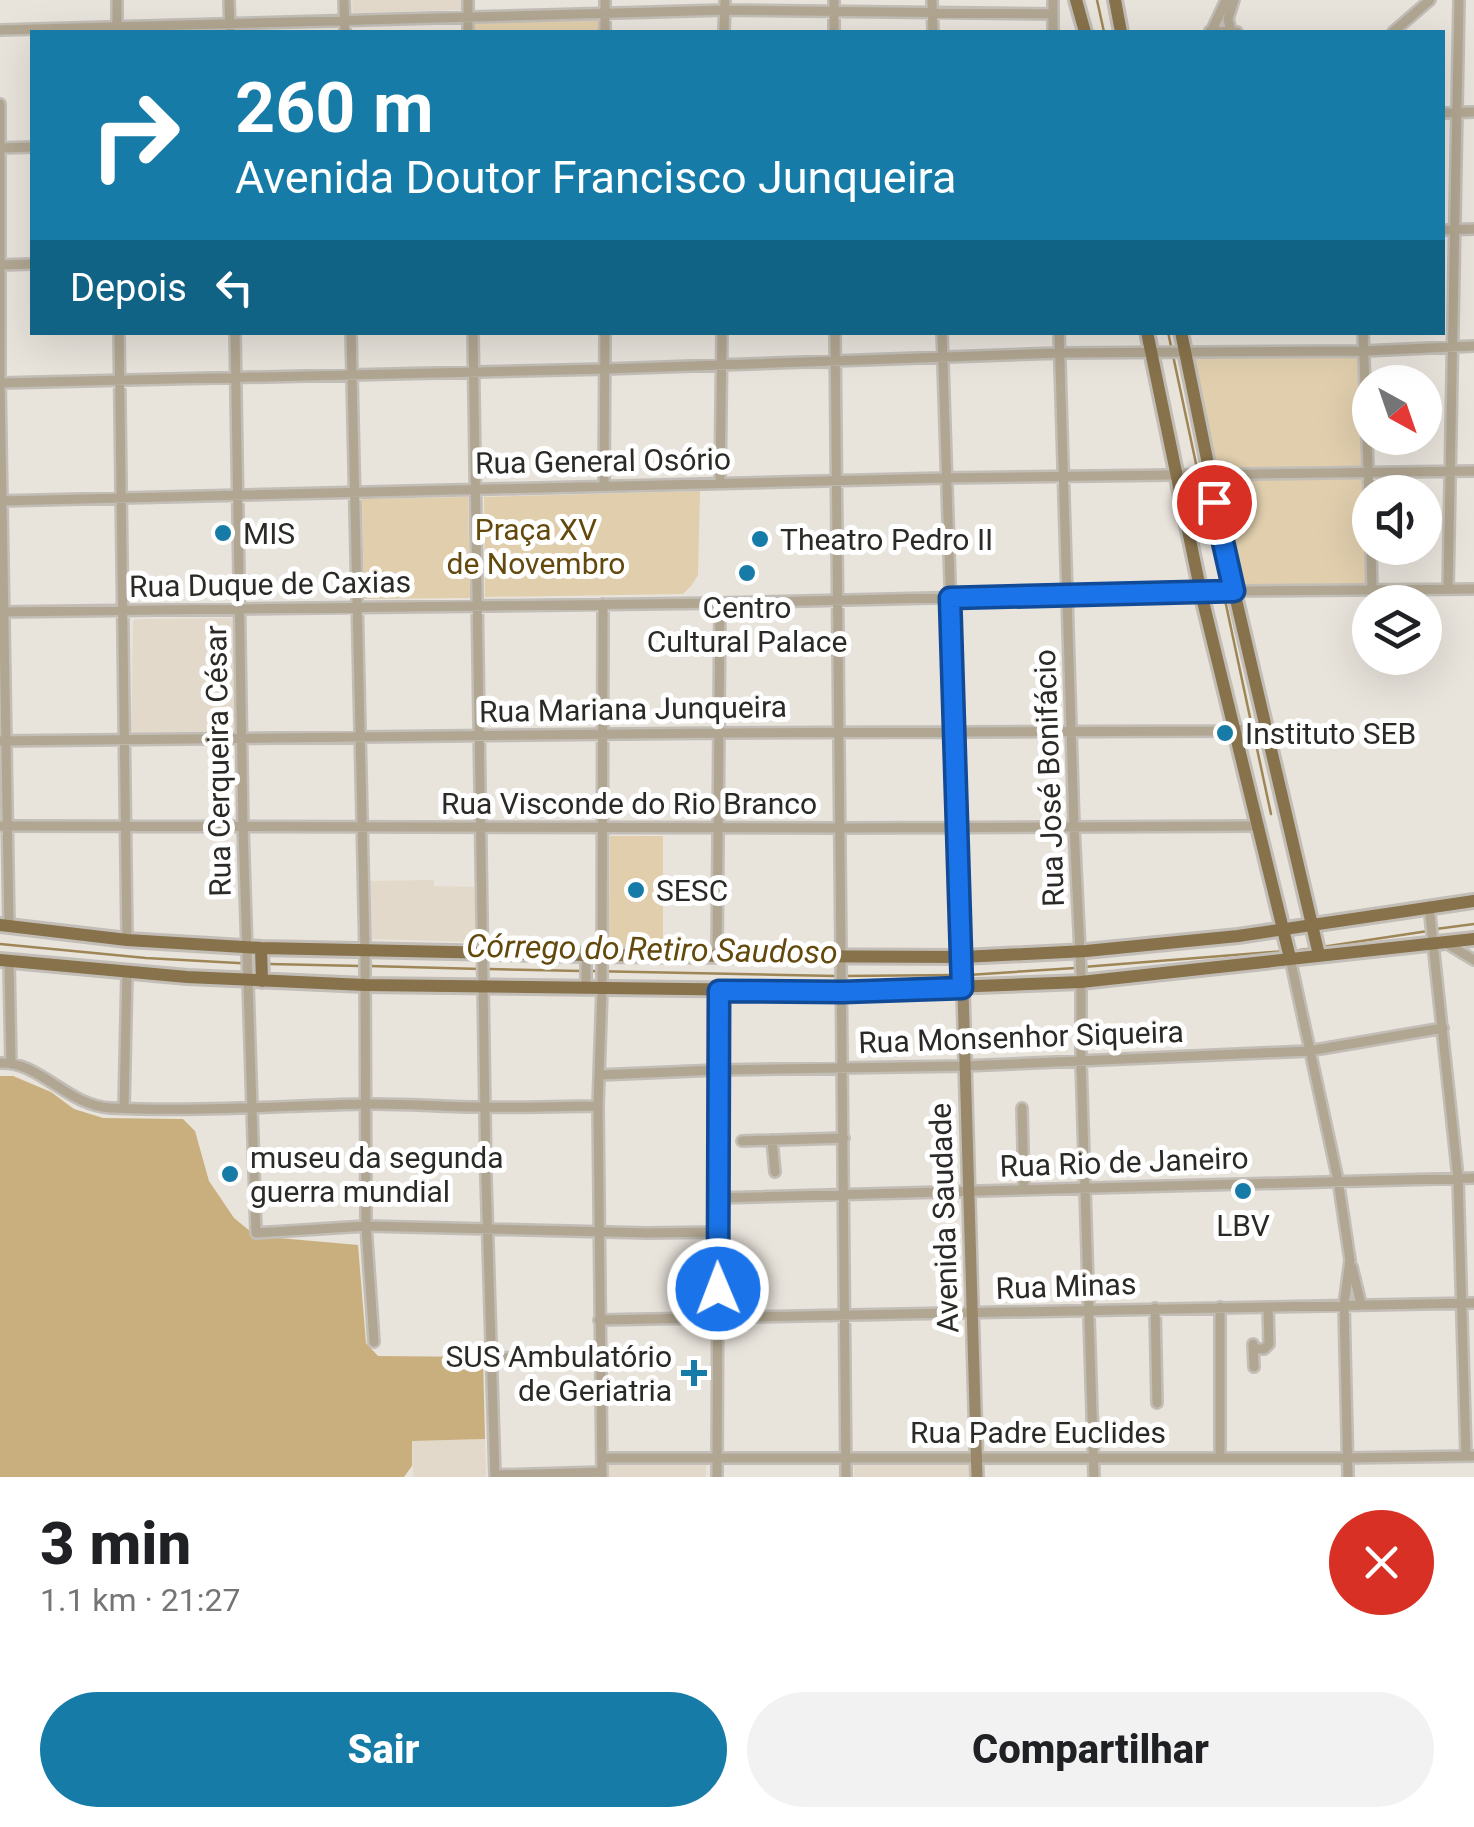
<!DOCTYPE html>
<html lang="pt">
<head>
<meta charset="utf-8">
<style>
	body { margin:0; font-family:Roboto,sans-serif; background:#f2f2f2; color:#202124; height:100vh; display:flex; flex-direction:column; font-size:38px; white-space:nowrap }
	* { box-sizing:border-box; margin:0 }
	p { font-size:32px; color:#757577 }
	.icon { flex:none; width:55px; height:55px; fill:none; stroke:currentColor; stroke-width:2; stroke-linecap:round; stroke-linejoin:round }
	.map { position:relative; height:1477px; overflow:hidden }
	.side { display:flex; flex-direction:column; background:#fff; flex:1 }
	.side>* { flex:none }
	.banner { position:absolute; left:30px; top:30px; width:1415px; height:305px; border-radius:0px; box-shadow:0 10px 40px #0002; background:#167ca7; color:#fff; overflow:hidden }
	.needle { width:65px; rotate:140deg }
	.buttons { position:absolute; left:1352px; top:365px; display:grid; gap:20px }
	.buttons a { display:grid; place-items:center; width:90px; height:90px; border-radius:50%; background:#fff; box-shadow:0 10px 40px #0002; font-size:50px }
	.pin { position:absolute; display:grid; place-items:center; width:85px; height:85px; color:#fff; margin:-42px; border:5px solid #fff; border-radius:50%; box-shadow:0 2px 10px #0007 }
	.me { position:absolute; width:110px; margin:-55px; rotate:359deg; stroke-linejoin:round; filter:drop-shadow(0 0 8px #0008) }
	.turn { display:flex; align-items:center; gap:35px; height:210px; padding:0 40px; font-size:45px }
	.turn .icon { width:130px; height:130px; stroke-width:2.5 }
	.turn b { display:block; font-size:70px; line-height:85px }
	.then { display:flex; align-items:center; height:95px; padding:0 40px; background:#0003; gap:20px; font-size:38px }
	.round { display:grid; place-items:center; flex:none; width:105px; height:105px; border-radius:52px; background:#f2f2f2 }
	.summary { display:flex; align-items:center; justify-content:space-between; height:170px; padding:0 40px }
	h1 { font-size:60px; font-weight:800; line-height:75px }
	.primary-button { display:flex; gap:20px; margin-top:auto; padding:20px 40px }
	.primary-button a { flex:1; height:115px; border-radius:60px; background:#167ca7; color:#fff; font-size:40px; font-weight:800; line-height:115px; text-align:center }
	.primary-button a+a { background:#f2f2f2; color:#202124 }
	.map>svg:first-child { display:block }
	.built { fill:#e2d9ca }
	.green { fill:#e0cead }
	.forest { fill:#c9af7e }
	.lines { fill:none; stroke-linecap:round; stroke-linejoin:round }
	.stream { stroke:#9e8656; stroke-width:2.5 }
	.street-casing { stroke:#c2beb7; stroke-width:14 }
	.secondary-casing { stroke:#c2beb7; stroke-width:16 }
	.primary-casing { stroke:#c2beb7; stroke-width:18 }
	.street { stroke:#b1a691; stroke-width:9 }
	.secondary { stroke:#998869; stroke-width:11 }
	.primary { stroke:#87724b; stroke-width:12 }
	.route-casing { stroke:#114b97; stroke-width:25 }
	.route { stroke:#1a73e8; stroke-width:18 }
	.poi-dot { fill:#167ca7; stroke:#fff; stroke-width:4 }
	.labels { text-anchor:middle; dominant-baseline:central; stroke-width:10; stroke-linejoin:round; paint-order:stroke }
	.street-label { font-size:30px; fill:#2b2a27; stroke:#fff }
	.park-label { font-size:30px; fill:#64490d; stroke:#fff }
	.poi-label { font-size:30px; fill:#2b2a27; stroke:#fff; text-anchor:start }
	.water-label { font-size:32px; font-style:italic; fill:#63490c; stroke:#fff }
</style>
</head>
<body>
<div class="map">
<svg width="1474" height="1477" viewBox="0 0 1474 1477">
	<rect width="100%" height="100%" fill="#e8e3db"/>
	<path class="built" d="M352 0H461V10L353 13Z
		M231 618 234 621 236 729 234 731 134 733 131 730 133 621 135 619Z
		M434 880V886L476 887 475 942 371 939 370 881Z
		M485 1439 486 1477H413L412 1441Z
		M973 1461 974 1477H854V1462Z
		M607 1463 706 1464V1477H607Z"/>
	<path class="green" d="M599 17 601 19V32H473L472 21Z
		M1360 354 1364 471 1211 470 1190 355Z
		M1212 476 1364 478 1368 587H1238Z
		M700 491 698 575 691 586 683 594 485 597 484 497Z
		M468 497 470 598 364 599 362 499Z
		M610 836H663V946H613L609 943Z"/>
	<path class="forest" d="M0 1076H13L51 1092 74 1109 103 1118 183 1119 195 1131 209 1181 234 1218 256 1236 358 1245 366 1343 378 1356 483 1357 485 1439 412 1441V1466L404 1477H0Z"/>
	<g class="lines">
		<path class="stream" d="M1097 0 1104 32
			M1168 332 1251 722
			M1253 730 1271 814
			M1436 929 1474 924
			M0 944 146 958 256 964
			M1322 947 1428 931
			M1293 951 1314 948
			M269 964 361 966
			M369 966 481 969
			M1083 967 1285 951
			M489 969 581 971
			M589 971 835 976
			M968 975 1075 968
			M843 976 955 975"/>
		<defs>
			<path id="street" d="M117 0V32
				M229 0 230 32
				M344 0 345 32
				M468 0V32
				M834 0V32
				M932 0 933 32
				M1053 0V32
				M0 30 725 10 1053 14
				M1212 30 1226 0
				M1210 31 1237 32
				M1231 31 1228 19 1234 0
				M605 32V0
				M724 32 725 0
				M1393 32 1430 0
				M0 104V383L9 927
				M1442 113 1474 112
				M0 148 32 147
				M1442 230 1474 229
				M0 265 32 264
				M119 332 127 940
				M235 332 243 827 256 1233 366 1226 648 1233 716 1232
				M351 332 365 951 366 1226 374 1342
				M473 332 486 1178 495 1477
				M835 332 846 1477
				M942 332 962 957
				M1059 332 1074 827 1081 973V1061L1094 1477
				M1363 332 1370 521
				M0 383 606 369 1060 353 1364 351 1474 346
				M720 483 722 332
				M604 486 605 332
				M0 501C315 494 630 485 945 478 1121 474 1298 475 1474 471
				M1371 548 1372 590
				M1448 589 1459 0
				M0 612 720 603 1234 591 1474 589
				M0 741 719 733 1235 731 1266 725
				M0 826 840 828 1258 826
				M1429 906 1458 1178 1466 1456
				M1446 943 1474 960
				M717 954 720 603
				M1290 958 1338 1180 1350 1260 1344 1305 1348 1477
				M9 962 11 1063
				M586 989V955
				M0 1063C40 1061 67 1106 111 1108 194 1112 278 1106 362 1104 402 1103 443 1107 484 1107 522 1108 560 1106 598 1106
				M599 1075 718 1070 964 1066 1309 1051 1443 1028
				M124 1108 127 972
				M1022 1108 1024 1190
				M772 1140 775 1172
				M742 1141 844 1138
				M716 1198 1474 1178
				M1352 1267 1361 1304
				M1155 1308 1157 1403
				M599 1320 1474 1303
				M1253 1344 1254 1367
				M1254 1349H1264L1269 1344 1268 1307
				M491 1358 599 1356
				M1220 1457V1307
				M602 1458H1347L1474 1456
				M495 1475 602 1472
				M602 1477 598 1106 602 989 603 604
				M717 1477 719 991"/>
			<path id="secondary" d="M962 957 977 1477"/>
			<path id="primary" d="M1076 0 1085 32
				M1115 0 1121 32
				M1147 332 1201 593 1290 958
				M1181 332 1234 591 1319 955
				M0 925 127 940 261 948 586 955 962 957 1086 951 1238 936 1474 901
				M261 948 262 981
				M0 960 187 977 365 985 843 991 1081 982 1474 939"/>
		</defs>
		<use href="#street" class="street-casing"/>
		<use href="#secondary" class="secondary-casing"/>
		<use href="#primary" class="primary-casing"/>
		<use href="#street" class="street"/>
		<use href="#secondary" class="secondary"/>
		<use href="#primary" class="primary"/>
	</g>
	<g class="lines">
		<defs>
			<path id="route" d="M718 1289 719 991 843 992 962 988 950 598 1234 591 1214 502"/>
		</defs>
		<use href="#route" class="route-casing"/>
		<use href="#route" class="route"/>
	</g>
	<g class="poi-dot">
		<circle cx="223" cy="533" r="10"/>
		<circle cx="760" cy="539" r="10"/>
		<circle cx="747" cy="573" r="10"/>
		<circle cx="1225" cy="733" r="10"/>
		<circle cx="636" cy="890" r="10"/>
		<circle cx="230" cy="1174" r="10"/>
		<circle cx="1243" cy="1191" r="10"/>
		<path d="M689 1358h10v10h10v10h-10v10h-10v-10h-10v-10h10z"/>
	</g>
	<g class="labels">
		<g class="street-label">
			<text transform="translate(603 461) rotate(-1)">Rua General Osório</text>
			<text transform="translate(270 584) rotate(-1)">Rua Duque de Caxias</text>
			<text transform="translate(633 709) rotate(-1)">Rua Mariana Junqueira</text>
			<text transform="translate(218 761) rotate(-91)">Rua Cerqueira César</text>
			<text transform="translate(1049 778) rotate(-92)">Rua José Bonifácio</text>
			<text x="629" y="803">Rua Visconde do Rio Branco</text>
			<text transform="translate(1021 1037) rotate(-2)">Rua Monsenhor Siqueira</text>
			<text transform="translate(1124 1162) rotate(-2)">Rua Rio de Janeiro</text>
			<text transform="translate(944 1218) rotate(-92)">Avenida Saudade</text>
			<text transform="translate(1066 1286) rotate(-2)">Rua Minas</text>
			<text x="1038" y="1432">Rua Padre Euclides</text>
		</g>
		<g class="park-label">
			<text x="536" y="529">Praça XV<tspan x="536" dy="34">de Novembro</tspan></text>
		</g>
		<g class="poi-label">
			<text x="243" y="533">MIS</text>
			<text x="780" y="539">Theatro Pedro II</text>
			<text x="747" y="607" text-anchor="middle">Centro<tspan x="747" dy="34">Cultural Palace</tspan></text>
			<text x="1245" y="733">Instituto SEB</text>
			<text x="656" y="890">SESC</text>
			<text x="250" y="1157">museu da segunda<tspan x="250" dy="34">guerra mundial</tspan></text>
			<text x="1243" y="1225" text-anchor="middle">LBV</text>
			<text x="672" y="1356" text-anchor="end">SUS Ambulatório<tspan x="672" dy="34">de Geriatria</tspan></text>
		</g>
		<g class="water-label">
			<text transform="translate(652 949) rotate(1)">Córrego do Retiro Saudoso</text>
		</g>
	</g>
</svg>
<div class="buttons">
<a><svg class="needle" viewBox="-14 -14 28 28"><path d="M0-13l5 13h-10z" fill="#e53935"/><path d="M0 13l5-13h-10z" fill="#757577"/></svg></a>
<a><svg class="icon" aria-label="sound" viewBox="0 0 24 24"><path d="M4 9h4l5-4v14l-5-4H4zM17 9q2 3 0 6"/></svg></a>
<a><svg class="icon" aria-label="layers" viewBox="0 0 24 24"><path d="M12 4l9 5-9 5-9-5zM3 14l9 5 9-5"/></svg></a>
</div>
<div class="pin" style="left:1214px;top:502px;background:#d93025"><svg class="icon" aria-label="arrive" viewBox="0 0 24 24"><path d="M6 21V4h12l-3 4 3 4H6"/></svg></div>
<svg class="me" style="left:718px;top:1289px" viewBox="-20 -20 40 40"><circle r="17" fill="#1a73e8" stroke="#fff" stroke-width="3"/><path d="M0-11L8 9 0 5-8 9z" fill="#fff"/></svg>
<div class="banner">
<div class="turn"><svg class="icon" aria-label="right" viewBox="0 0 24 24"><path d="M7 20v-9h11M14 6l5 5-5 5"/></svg><div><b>260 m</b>Avenida Doutor Francisco Junqueira</div></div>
<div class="then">Depois<svg class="icon" aria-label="left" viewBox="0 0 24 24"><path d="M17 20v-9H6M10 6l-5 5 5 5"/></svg></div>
</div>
</div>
<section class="side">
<div class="summary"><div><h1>3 min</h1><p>1.1 km · 21:27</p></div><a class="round" style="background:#d93025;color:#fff"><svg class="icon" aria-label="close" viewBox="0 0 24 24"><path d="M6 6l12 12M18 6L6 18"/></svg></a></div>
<div class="primary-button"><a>Sair</a><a>Compartilhar</a></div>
</section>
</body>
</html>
